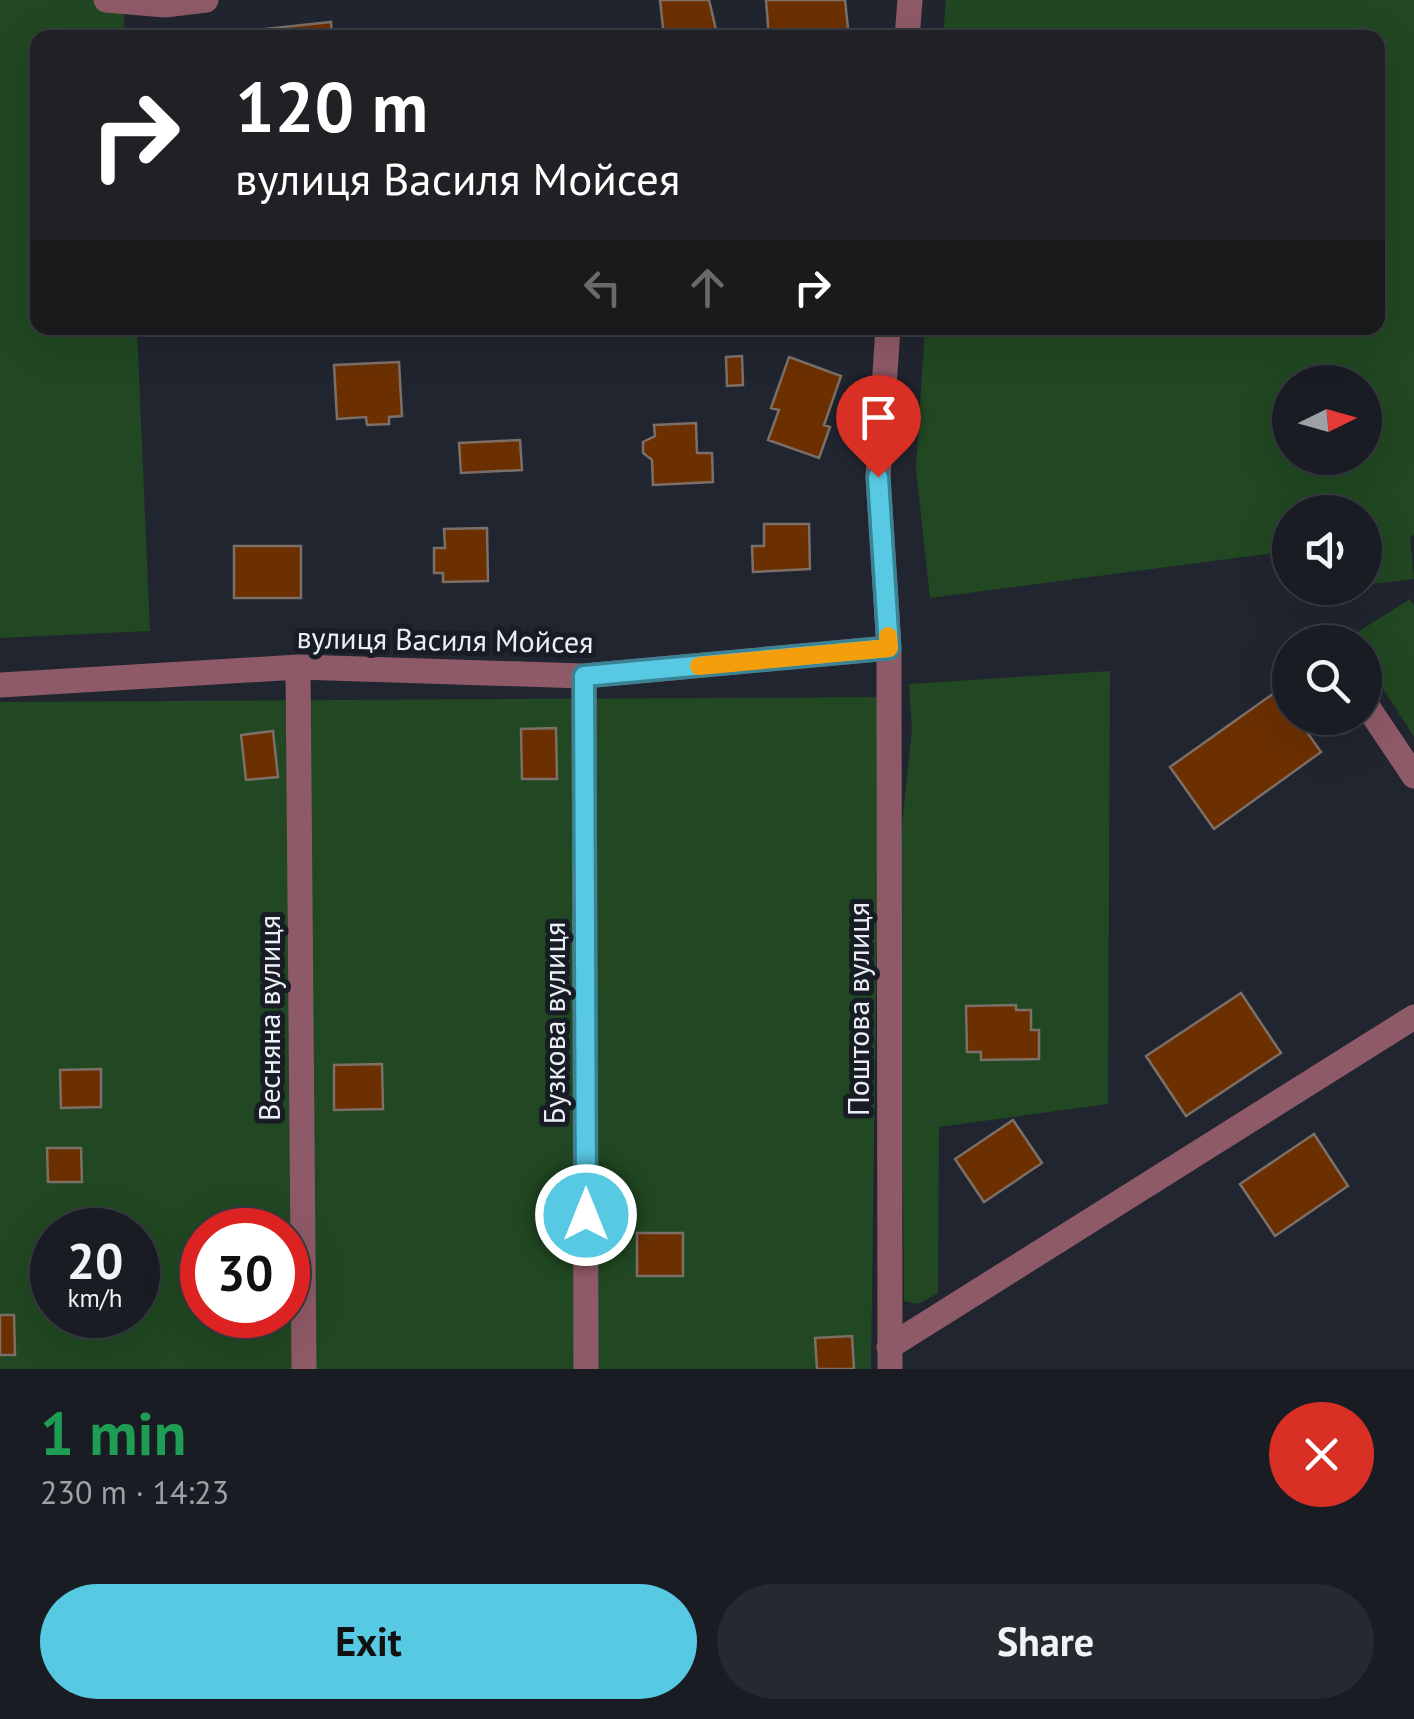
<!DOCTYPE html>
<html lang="en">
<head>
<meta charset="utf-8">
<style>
	body { margin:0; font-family:"PT Sans",sans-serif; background:#262930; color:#f1f3f6; height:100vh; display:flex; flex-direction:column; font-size:38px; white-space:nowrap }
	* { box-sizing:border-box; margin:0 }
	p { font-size:32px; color:#9fa1a6 }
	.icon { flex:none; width:55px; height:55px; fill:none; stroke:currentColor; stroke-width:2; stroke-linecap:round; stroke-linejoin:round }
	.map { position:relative; height:1369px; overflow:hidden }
	.sheet { display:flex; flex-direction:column; background:#191c23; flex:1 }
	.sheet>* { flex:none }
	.guide { position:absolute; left:30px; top:30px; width:1355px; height:305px; border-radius:20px; box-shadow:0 10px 40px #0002,0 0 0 2px #373a41; background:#202124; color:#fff; overflow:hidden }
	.needle { width:65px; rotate:85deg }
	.tools { position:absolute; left:1272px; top:365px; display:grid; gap:20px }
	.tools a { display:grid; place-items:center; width:110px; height:110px; border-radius:50%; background:#191c23; box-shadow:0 10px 40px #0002,0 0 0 2px #373a41; font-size:50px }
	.speed { position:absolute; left:30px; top:1208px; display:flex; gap:20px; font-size:50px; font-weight:700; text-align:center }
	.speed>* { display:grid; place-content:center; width:130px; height:130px; border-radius:50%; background:#191c23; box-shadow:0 10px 40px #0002,0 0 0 2px #373a41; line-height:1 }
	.speed small { font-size:25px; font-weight:400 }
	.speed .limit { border:15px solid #d22; background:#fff; color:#111 }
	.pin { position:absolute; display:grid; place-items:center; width:85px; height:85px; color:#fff; margin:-102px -42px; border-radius:50% 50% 50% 0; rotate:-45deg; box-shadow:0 0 10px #0007 }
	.pin .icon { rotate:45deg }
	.me { position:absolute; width:110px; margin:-55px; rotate:0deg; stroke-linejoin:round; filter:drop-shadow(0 0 8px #0008) }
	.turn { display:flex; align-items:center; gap:35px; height:210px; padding:0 40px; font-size:45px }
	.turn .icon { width:130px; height:130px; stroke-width:2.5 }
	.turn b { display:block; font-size:70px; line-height:85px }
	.lanes { display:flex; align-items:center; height:95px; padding:0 40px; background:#0003; justify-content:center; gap:50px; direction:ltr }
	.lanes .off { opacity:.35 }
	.round { display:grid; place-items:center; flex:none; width:105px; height:105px; border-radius:52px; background:#262930 }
	.overview { display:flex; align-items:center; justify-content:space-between; height:170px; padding:0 40px }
	h1 { font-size:60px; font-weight:700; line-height:75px; color:#1e9e55 }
	.primary-button { display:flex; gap:20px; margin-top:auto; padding:20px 40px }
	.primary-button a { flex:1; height:115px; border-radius:60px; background:#58c9e3; color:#111; font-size:40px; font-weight:700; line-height:115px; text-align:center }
	.primary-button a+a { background:#262930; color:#f1f3f6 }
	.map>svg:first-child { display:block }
	.green { fill:#214822; fill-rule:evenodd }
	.building { fill:#6c3000; stroke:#7c6f67; stroke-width:2.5 }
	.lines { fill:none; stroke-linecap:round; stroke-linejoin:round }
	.street { stroke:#8f5a68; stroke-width:25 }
	.route-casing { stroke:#398394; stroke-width:25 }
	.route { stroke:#58c9e3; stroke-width:18 }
	.slow { stroke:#f59e0b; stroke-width:18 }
	.labels { text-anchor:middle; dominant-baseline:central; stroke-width:10; stroke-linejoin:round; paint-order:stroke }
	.street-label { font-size:30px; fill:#ebeef5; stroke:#171c25 }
</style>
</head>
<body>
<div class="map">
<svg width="1414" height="1369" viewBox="0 0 1414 1369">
	<rect width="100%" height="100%" fill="#21252f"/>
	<path class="green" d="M0 0H123L125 37 38 38V328H137L150 631 0 638Z
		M946 0H1414V535L1410 537 1414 579 1365 585V512H1290V551L930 598 916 469 925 328H1378V38L943 37ZM1290 382H1365V458H1290Z
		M1410 599 1414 606V737L1365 660V642H1354L1350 637Z
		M1110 671 1108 1104 939 1127 938 1293 918 1304 904 1301 900 844 912 729 909 684Z
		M880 697 871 1369H0V702ZM52 1230H138V1315H52ZM202 1230H288V1315H202Z"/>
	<path class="building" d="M660 0H709L718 38H689V33L664 36Z
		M766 0H845L849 38H769Z
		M331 22 332 38H238V32Z
		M742 356 743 385 727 386 726 357Z
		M789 357 841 376 824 425 830 427 819 458 768 440 779 410 771 408Z
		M399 362 402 416 389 417V424L367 425 366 417 337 419 334 365Z
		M696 423 697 453H712L713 482 653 485 652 460 643 453V442L655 436 654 425Z
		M520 440 522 470 461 473 459 443Z
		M764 524H809L810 569 753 572 752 546H764Z
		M487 528 488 581 443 582V573H434V548H445L444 529Z
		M234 546H301V598H234Z
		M1277 691 1290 708V718H1297L1321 752 1214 829 1170 767Z
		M556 728 557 779H522L521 729Z
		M273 731 278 777 246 780 241 735Z
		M1241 993 1281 1053 1186 1116 1146 1056Z
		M1016 1005V1010H1031V1030H1039V1059L981 1060V1052H967L966 1006Z
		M382 1064 383 1109 334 1110V1065Z
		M101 1069V1107L61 1108 60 1070Z
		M1013 1120 1042 1163 984 1202 955 1159Z
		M1314 1134 1348 1186 1275 1236 1240 1184Z
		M47 1148H81L82 1182H48Z
		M637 1233H683V1276H637Z
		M34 1253H52V1285H34Z
		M0 1315H14L15 1355H0Z
		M852 1336 854 1369H817L815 1338Z"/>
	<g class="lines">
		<path class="street" d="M106 0 165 5 206 0
			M907 38 910 0
			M888 328 878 477 889 648 890 1369
			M298 667 304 1369
			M584 676 586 1369
			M0 685 298 667 584 676 889 648
			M1365 703 1414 776
			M889 1347 1414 1017"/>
	</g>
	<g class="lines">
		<defs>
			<path id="route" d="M586 1215 584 676 889 648 878 477"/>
		</defs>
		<use href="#route" class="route-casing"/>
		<use href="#route" class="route"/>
		<path class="slow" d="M699 666 889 648 888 636"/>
	</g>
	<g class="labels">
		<g class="street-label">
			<text transform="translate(445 639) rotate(1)">вулиця Василя Мойсея</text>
			<text transform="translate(857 1009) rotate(-90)">Поштова вулиця</text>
			<text transform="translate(268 1018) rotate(-90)">Весняна вулиця</text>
			<text transform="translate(553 1023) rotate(-90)">Бузкова вулиця</text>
		</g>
	</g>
</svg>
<div class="tools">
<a><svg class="needle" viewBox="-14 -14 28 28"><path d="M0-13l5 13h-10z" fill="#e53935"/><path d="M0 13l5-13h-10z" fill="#9fa1a6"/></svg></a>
<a><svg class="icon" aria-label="sound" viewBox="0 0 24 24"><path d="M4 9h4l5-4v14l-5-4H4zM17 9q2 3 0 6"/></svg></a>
<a><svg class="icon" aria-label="search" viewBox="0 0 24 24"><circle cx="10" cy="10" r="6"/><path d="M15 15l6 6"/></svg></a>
</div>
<div class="speed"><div>20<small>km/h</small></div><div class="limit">30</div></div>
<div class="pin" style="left:878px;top:477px;background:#d93025"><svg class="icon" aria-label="arrive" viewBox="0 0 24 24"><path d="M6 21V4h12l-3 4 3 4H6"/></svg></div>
<svg class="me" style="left:586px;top:1215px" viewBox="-20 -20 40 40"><circle r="17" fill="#58c9e3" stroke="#fff" stroke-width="3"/><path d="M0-11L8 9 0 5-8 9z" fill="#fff"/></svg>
<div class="guide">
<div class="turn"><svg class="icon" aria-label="right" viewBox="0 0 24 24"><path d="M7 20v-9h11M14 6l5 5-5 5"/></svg><div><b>120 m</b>вулиця Василя Мойсея</div></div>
<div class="lanes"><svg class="icon off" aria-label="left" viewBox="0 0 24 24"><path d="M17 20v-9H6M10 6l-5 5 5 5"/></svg><svg class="icon off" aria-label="ahead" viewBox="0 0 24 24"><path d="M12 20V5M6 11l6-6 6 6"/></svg><svg class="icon" aria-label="right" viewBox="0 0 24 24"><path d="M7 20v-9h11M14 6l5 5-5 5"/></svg></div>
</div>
</div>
<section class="sheet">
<div class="overview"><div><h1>1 min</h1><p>230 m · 14:23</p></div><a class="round" style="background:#d93025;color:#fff"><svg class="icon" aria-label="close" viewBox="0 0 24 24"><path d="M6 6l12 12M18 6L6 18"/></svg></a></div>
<div class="primary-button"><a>Exit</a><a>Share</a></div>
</section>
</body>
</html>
